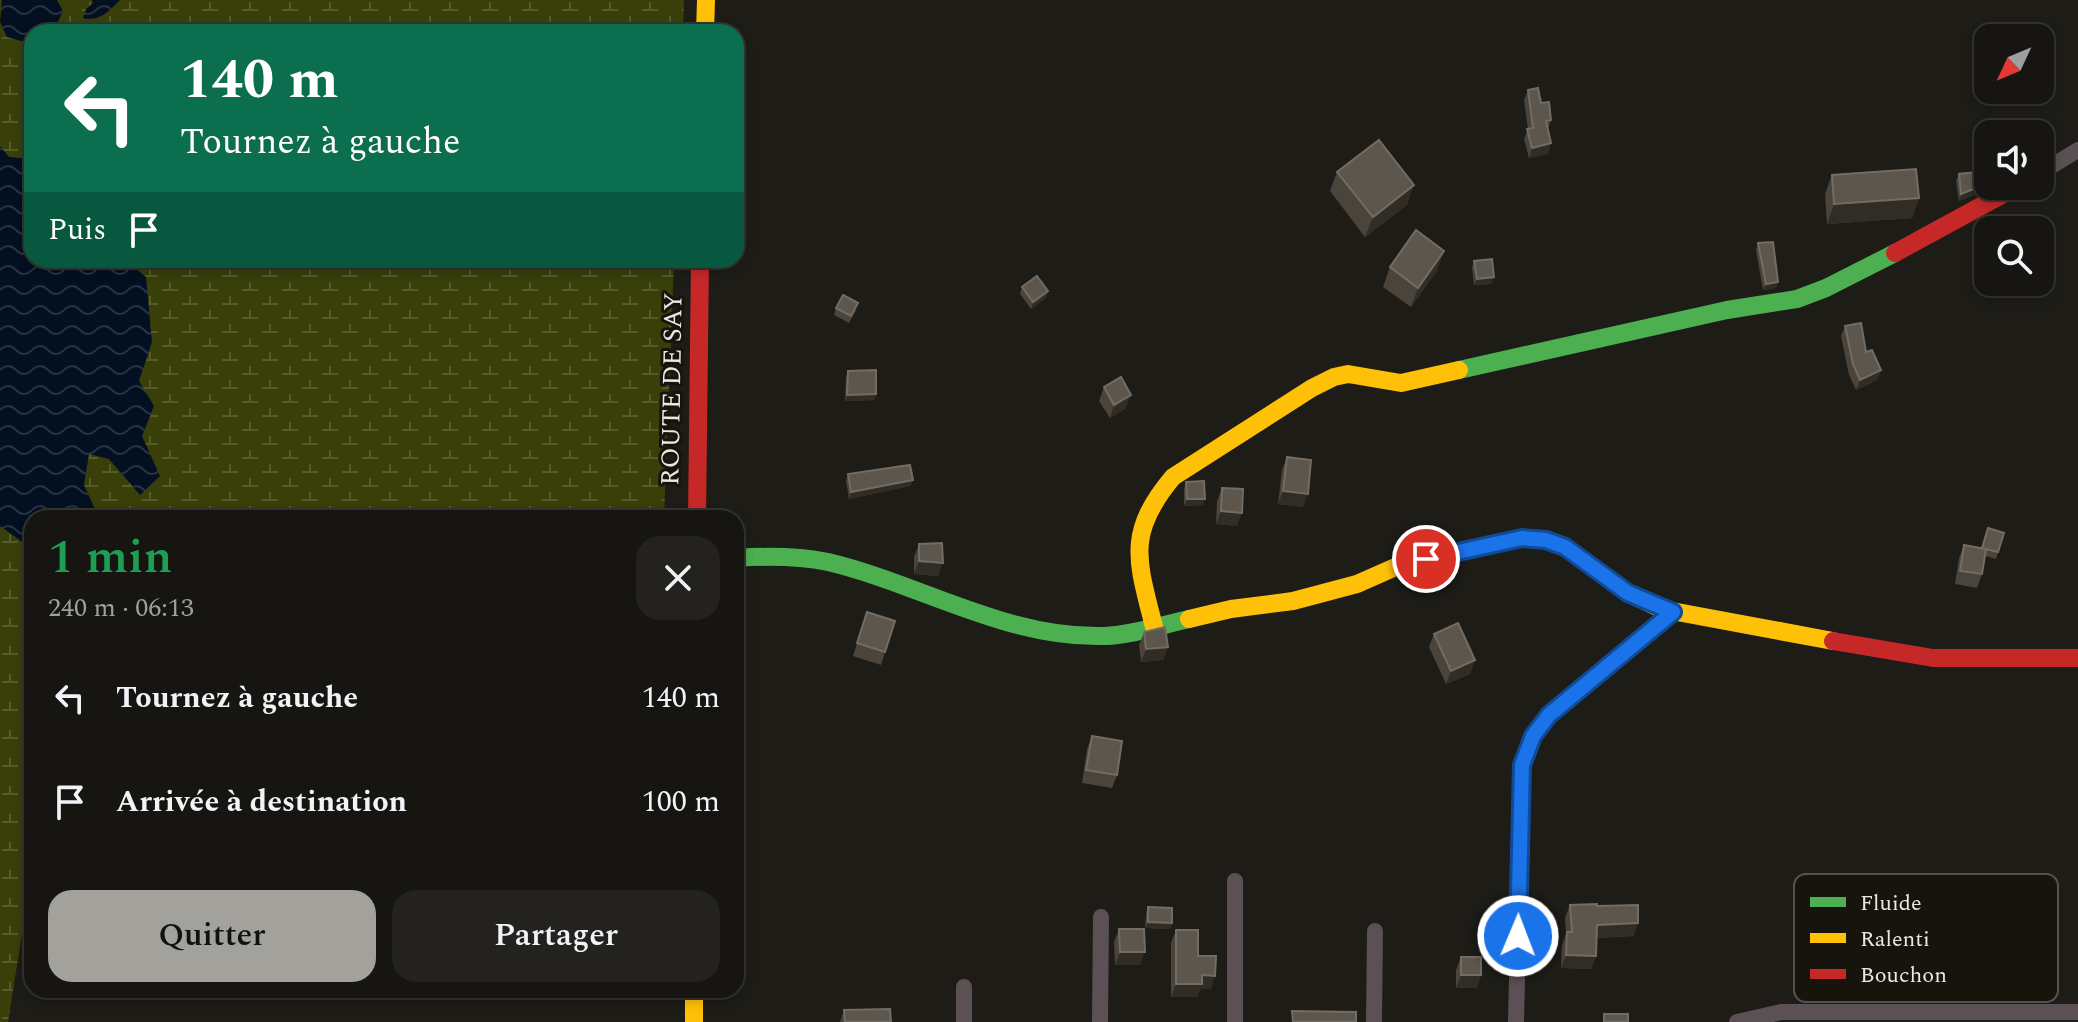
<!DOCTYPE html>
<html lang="fr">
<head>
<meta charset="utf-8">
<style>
	body { margin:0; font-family:Spectral,serif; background:#23221f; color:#f1f3f6; height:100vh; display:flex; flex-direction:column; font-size:30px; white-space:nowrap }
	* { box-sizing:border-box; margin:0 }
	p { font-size:26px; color:#9e9f9f }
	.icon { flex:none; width:44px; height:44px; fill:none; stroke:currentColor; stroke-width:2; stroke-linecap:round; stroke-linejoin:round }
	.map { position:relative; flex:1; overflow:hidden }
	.panel { position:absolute; left:24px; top:510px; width:720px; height:488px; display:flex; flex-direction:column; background:#161511; border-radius:24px; box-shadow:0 4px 12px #0003,0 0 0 2px #353431 }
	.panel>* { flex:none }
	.guide { position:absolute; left:24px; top:24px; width:720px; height:244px; border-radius:24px; box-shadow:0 4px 12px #0003,0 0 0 2px #353431; background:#0b6e4f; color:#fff; overflow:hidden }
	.needle { width:52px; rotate:226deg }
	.controls { position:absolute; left:1974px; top:24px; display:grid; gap:16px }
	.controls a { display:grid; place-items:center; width:80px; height:80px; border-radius:16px; background:#161511; box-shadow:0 4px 12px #0003,0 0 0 2px #353431; font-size:40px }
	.pin { position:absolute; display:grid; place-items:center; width:68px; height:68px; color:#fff; margin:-34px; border:4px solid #fff; border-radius:50%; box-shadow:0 2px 8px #0007 }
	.me { position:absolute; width:88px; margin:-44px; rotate:1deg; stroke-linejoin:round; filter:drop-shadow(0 0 6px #0008) }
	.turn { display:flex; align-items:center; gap:28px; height:168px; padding:0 24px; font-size:36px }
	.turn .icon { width:104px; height:104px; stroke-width:2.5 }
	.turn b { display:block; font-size:56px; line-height:68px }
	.then { display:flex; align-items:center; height:76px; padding:0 24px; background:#0003; gap:16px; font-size:30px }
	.round { display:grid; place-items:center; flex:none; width:84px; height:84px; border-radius:24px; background:#23221f }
	.headline { display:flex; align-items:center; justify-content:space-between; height:136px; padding:0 24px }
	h1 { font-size:48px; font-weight:600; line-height:60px; color:#1e9e55 }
	.cta { display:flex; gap:16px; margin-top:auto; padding:16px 24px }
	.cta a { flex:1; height:92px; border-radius:24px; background:#a2a19c; color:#111; font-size:32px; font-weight:600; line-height:92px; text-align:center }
	.cta a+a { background:#23221f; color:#f1f3f6 }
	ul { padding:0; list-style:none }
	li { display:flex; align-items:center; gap:24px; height:104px; padding:0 24px }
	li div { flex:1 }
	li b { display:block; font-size:30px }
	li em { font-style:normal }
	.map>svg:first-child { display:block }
	.wetland { fill:url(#wetland-marsh) }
	.water { fill:url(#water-waves) }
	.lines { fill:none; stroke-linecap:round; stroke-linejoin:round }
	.street { stroke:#5b5154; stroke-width:16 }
	.fast { stroke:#4caf50; stroke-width:18 }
	.slow { stroke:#ffc107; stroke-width:18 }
	.jam { stroke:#c62828; stroke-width:18 }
	.wall { fill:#4b443b }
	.shaded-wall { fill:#312d25 }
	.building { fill:#5c564d; stroke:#726d64; stroke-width:2 }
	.route-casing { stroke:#114b97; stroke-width:20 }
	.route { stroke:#1a73e8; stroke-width:14 }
	.labels { text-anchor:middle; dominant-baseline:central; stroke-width:6; stroke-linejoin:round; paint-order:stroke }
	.street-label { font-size:26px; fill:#e9e8e3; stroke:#16140c }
	.key { fill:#16140c; stroke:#55544c; stroke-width:2 }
	.key-label { font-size:22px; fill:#e9e8e3 }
</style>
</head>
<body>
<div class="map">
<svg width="2078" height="1022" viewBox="0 0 2078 1022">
	<defs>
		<pattern id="wetland-marsh" width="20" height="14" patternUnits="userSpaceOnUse" patternTransform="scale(2)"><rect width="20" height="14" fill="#383f09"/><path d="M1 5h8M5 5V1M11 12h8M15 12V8" fill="none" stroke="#555b2d"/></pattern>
		<pattern id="water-waves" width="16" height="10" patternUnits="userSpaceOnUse" patternTransform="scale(2)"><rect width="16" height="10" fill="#031021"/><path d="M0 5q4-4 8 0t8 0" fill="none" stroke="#283341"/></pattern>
	</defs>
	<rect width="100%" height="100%" fill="#1d1c17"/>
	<path class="wetland" d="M0 0H684L683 32H32V260H674L664 518H32V871L8 1022H0Z"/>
	<path class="water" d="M2 0H57L63 11 53 32H32V44L7 37 0 22Z
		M92 0H120C109 11 100 22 83 18L86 9 93 3Z
		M0 146 9 157 32 159V260H126L146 277 152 342 139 381 154 406 142 436 160 476 140 495 109 459 89 454 84 485 99 518H32V549L0 526Z"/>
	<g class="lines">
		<path class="street" d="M2040 173 2078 150
			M964 987V1022
			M1100 1022 1101 917
			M1235 1022V881
			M1374 1022 1375 931
			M1516 1022 1522 765 1533 736 1549 715 1673 612
			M1737 1022 1781 1012H2078"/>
		<path class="fast" d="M1459 370 1727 310 1797 299 1826 288 1895 253
			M736 558C766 556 798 556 828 562 921 584 1006 639 1105 636 1133 635 1162 625 1189 619"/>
		<path class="slow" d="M705 32 706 0
			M1189 619 1231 609 1293 601 1357 584 1400 565 1522 538 1546 540 1565 547 1628 593 1661 609 1833 641
			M1154 627C1138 562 1125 534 1173 477L1312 388 1334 377 1348 374 1401 383 1459 370
			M694 990V1022"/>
		<path class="jam" d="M1895 253 2018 186
			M697 518 700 260
			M1833 641 1933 658H2078"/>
	</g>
	<path class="wall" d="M1528 90 1541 103 1551 120 1548 129V154L1529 158 1524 139 1528 129 1524 100Z
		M1337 172 1407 205 1365 237 1330 191Z
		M1959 174 1976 194 1959 201 1956 181Z
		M1832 175 1919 198 1912 218 1827 224 1825 194Z
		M1758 243 1778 282 1776 288 1763 290 1756 250Z
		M1474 261 1494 277 1491 284 1474 285 1472 267Z
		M1390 267 1437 271 1411 307 1383 287Z
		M1022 287 1048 291 1046 298 1031 309 1020 294Z
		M836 308 856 310 849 323 834 315Z
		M1845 326 1881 370 1877 380 1856 390 1849 375 1841 336Z
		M848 371 876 394 874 400 845 401 846 378Z
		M1104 387 1126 408 1110 418 1099 401Z
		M1287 457 1303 507 1278 504 1282 470Z
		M848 474 913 480 910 486 849 499 846 481Z
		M1186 482 1205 499 1202 505 1184 506V489Z
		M1222 488 1237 526 1216 524 1217 501Z
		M2004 533 1996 559 1985 556 1982 574 1977 588 1955 584 1959 558 1964 545 1981 548Z
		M919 544 938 576 914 574V557Z
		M867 612 885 652 881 665 853 656Z
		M1144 632 1168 647 1163 660 1141 662 1139 645Z
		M1434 634 1475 660 1470 674 1446 684 1429 647Z
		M1092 736 1117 775 1112 788 1082 783 1087 749Z
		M1570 905 1597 906 1634 936 1596 938V956L1591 969 1561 968 1562 945 1566 933 1565 918Z
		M1148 907 1172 923 1170 929 1145 928 1146 914Z
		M1119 929 1140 965H1115L1114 942Z
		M1176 930 1198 956 1211 989H1200L1197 997H1171V943Z
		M1461 957 1481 975 1477 988H1456V970Z
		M844 1010 891 1022H840Z"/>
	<path class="shaded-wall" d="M1551 143 1548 154 1529 158 1532 148Z
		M1414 185 1407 205 1365 237 1373 217Z
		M1978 187 1976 194 1959 201 1961 194Z
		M1919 198 1912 218 1827 224 1834 204Z
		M1444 251 1437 271 1411 307 1418 288Z
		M1494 277 1491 284 1474 285 1477 279Z
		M1778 282 1776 288 1763 290 1766 284Z
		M1048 291 1046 298 1031 309 1033 302Z
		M1881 370 1877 380 1856 390 1860 380Z
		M876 394 874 400 845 401 847 395Z
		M1131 395 1126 408 1110 418 1114 405Z
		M913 480 910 486 849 499 851 492Z
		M1283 491 1308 494 1303 507 1278 504Z
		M1187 499H1205L1202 505 1184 506Z
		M1221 511 1242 513 1237 526 1216 524Z
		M919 561 943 563 938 576 914 574Z
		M1168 647 1163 660 1141 662 1146 649Z
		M1475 660 1470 674 1446 684 1451 671Z
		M1148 922 1172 923 1170 929 1145 928Z
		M1638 923 1634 936 1592 938 1597 925Z
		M1120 952H1145L1140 965H1115Z
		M1566 955 1596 956 1591 969 1561 968Z
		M1202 975 1215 976 1211 989H1200L1197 997H1171L1176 984Z
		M1461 975H1481L1477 988H1456Z"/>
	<path class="building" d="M1538 88 1541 103 1549 102 1551 120 1546 121 1551 143 1532 148 1527 129 1533 128 1528 90Z
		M1379 140 1414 185 1373 217 1337 172Z
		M1916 169 1919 198 1834 204 1832 175Z
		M1976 172 1978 187 1961 194 1959 174Z
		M1416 230 1444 251 1418 288 1390 267Z
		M1773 242 1778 282 1766 284 1758 243Z
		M1492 259 1494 277 1477 279 1474 261Z
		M1037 276 1048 291 1033 302 1022 287Z
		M843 295 858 303 851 316 836 308Z
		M1861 323 1866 352 1872 350 1881 370 1860 380 1853 364 1845 326Z
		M876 370V394L847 395 848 371Z
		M1121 377 1131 395 1114 405 1104 387Z
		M1287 457 1311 460 1308 494 1283 491Z
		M910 465 913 480 851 492 848 474Z
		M1204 481 1205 499H1187L1186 482Z
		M1222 488 1243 489 1242 513 1221 511Z
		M1988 528 2004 533 1998 552 1982 548Z
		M942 543 943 563 919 561V544Z
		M1964 545 1986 549 1982 574 1960 571Z
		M867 612 895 621 885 652 857 643Z
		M1458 623 1475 660 1451 671 1434 634Z
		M1165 627 1168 647 1146 649 1144 632Z
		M1092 736 1122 741 1117 775 1086 770Z
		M1597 904V906L1638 905V923L1597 925 1596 956 1566 955 1567 932H1572L1570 905Z
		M1148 907 1172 908V923L1148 922Z
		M1119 929H1144L1145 952H1120Z
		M1176 930H1198V956H1216L1215 976 1202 975V984H1176Z
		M1461 957H1481V975H1461Z
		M890 1009 891 1022H845L844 1010Z
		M1292 1011 1356 1012V1022H1293Z
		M1604 1014H1628V1022H1604Z"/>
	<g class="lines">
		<defs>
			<path id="route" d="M1426 559 1522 538 1546 540 1565 547 1628 593 1673 612 1549 715 1533 736 1522 765 1518 936"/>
		</defs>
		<use href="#route" class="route-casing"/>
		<use href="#route" class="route"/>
	</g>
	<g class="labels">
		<g class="street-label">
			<text transform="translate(672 389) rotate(-89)">ROUTE DE SAY</text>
		</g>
	</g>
	<rect x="1794" y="874" width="264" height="128" rx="12" class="key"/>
	<rect x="1810" y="897" width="36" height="10" fill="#4caf50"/>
	<rect x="1810" y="933" width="36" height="10" fill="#ffc107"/>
	<rect x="1810" y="969" width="36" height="10" fill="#c62828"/>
	<g class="key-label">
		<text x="1860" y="910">Fluide</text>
		<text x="1860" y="946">Ralenti</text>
		<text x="1860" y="982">Bouchon</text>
	</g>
</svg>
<div class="controls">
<a><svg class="needle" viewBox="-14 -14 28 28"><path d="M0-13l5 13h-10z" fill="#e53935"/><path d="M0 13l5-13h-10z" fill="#9e9f9f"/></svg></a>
<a><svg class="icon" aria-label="sound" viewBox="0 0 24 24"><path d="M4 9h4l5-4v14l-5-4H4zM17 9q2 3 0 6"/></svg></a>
<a><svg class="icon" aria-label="search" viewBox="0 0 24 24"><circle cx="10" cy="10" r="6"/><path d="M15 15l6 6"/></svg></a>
</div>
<div class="pin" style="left:1426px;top:559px;background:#d93025"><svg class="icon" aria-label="arrive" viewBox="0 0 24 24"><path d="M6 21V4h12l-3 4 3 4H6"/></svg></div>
<svg class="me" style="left:1518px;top:936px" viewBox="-20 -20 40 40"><circle r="17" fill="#1a73e8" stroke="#fff" stroke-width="3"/><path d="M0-11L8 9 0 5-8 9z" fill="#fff"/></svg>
<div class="guide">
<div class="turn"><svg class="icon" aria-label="left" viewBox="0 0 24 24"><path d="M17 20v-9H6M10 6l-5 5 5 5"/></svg><div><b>140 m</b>Tournez à gauche</div></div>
<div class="then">Puis<svg class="icon" aria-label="arrive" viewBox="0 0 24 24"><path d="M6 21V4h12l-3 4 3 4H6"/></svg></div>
</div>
<section class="panel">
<div class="headline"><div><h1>1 min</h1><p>240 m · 06:13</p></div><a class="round"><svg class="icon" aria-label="close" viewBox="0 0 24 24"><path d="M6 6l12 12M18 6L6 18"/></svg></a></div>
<ul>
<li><svg class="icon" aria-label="left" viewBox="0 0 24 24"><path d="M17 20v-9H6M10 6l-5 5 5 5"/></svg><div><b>Tournez à gauche</b></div><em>140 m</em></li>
<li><svg class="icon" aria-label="arrive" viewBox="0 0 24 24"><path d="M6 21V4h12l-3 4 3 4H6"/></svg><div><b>Arrivée à destination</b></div><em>100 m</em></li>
</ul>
<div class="cta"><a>Quitter</a><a>Partager</a></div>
</section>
</div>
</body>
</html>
